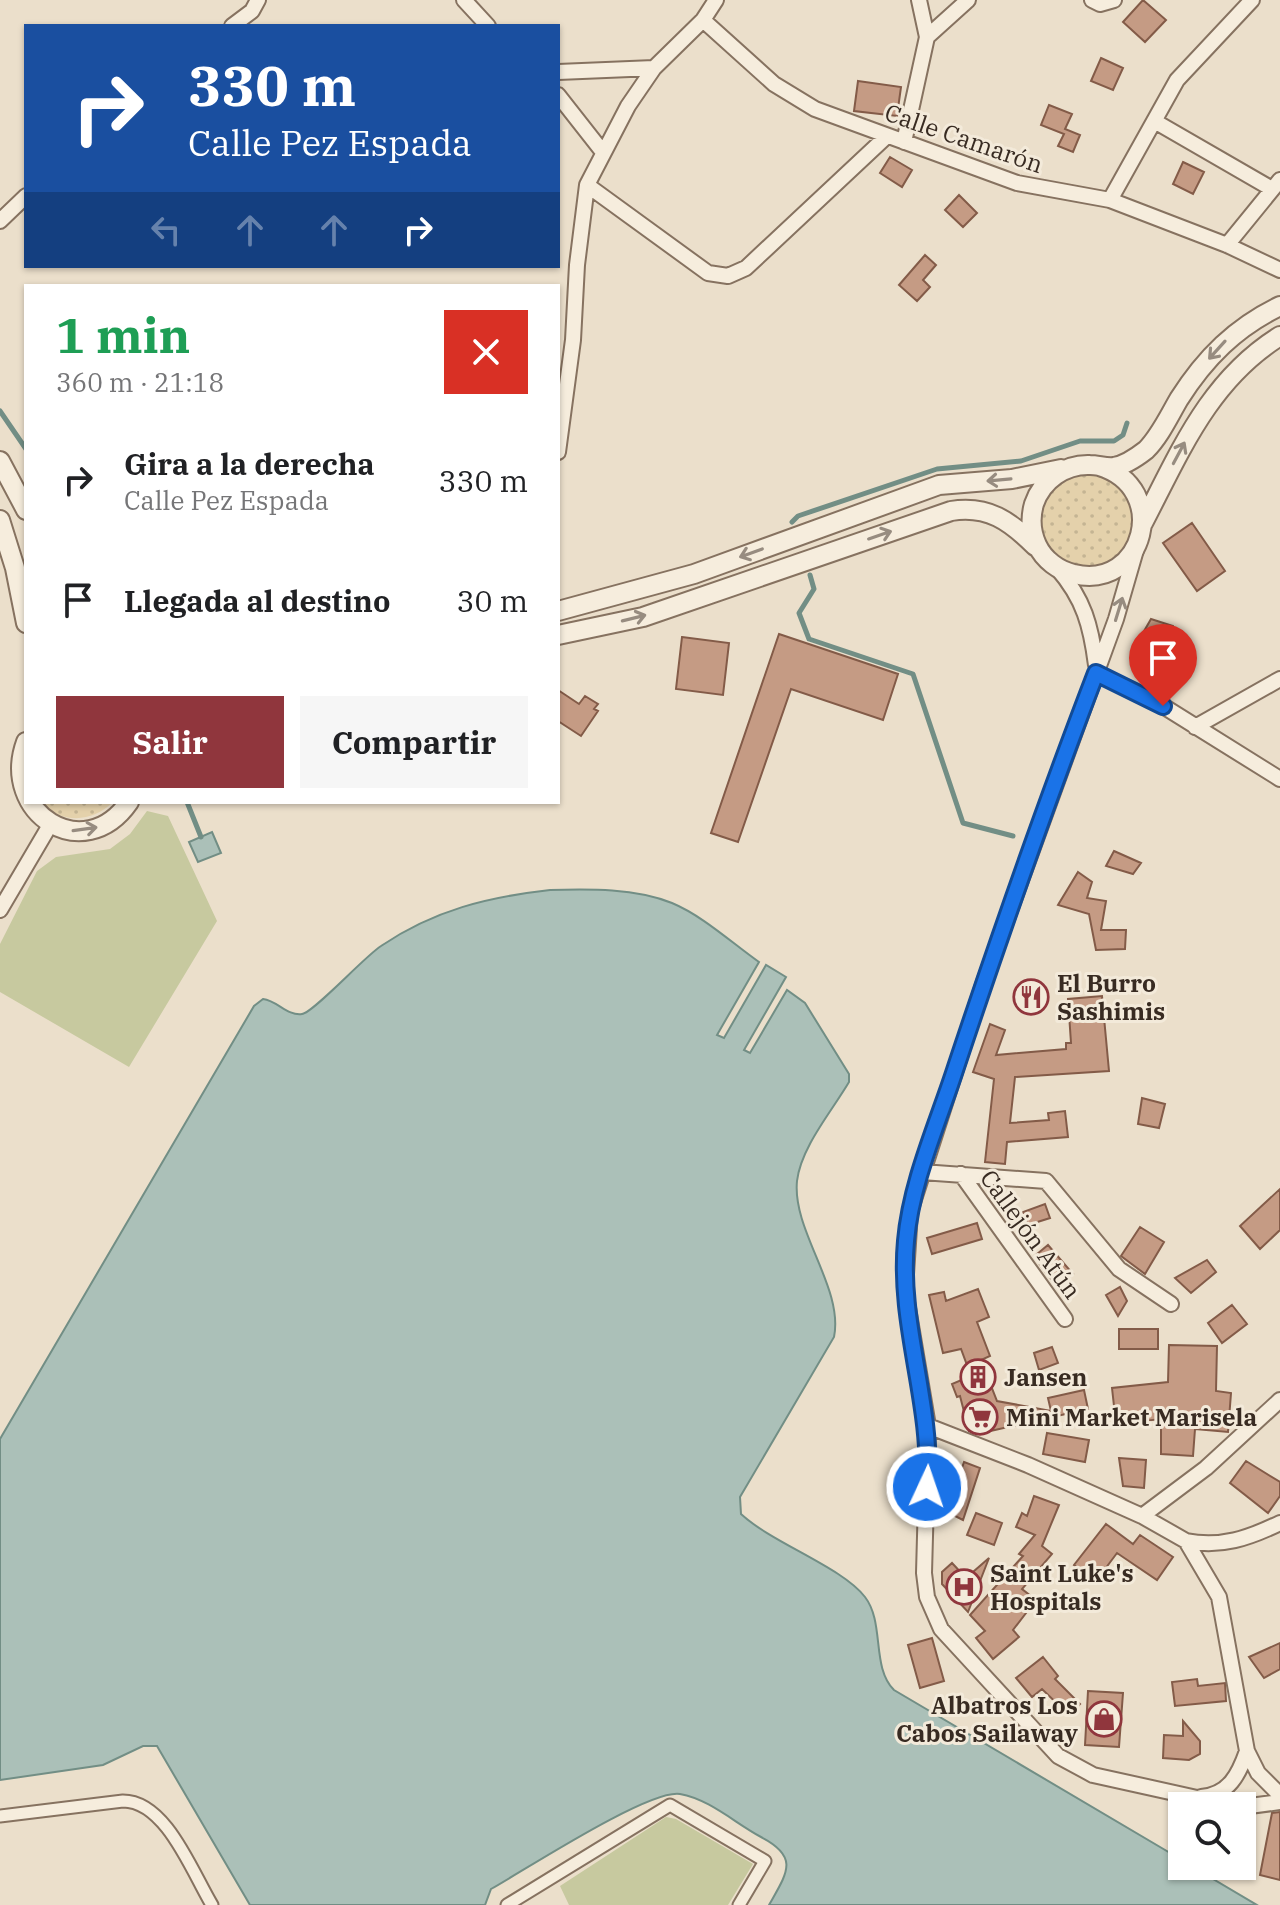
<!DOCTYPE html>
<html lang="es">
<head>
<meta charset="utf-8">
<style>
	body { margin:0; font-family:"IBM Plex Serif",serif; background:#f6f6f6; color:#202124; height:100vh; display:flex; flex-direction:column; font-size:30px; white-space:nowrap }
	* { box-sizing:border-box; margin:0 }
	p { font-size:26px; color:#757577 }
	.icon { flex:none; width:44px; height:44px; fill:none; stroke:currentColor; stroke-width:2; stroke-linecap:round; stroke-linejoin:round }
	.map { position:relative; flex:1; overflow:hidden }
	.drawer { position:absolute; left:24px; top:284px; width:536px; height:520px; display:flex; flex-direction:column; background:#fff; border-radius:0px; box-shadow:0 2px 6px #0004 }
	.drawer>* { flex:none }
	.top-card { position:absolute; left:24px; top:24px; width:536px; height:244px; border-radius:0px; box-shadow:0 2px 6px #0004; background:#1a4fa0; color:#fff; overflow:hidden }
	.buttons { position:absolute; left:1168px; top:1792px; display:grid; gap:16px }
	.buttons a { display:grid; place-items:center; width:88px; height:88px; border-radius:0px; background:#fff; box-shadow:0 2px 6px #0004; font-size:40px }
	.pin { position:absolute; display:grid; place-items:center; width:68px; height:68px; color:#fff; margin:-82px -34px; border-radius:50% 50% 50% 0; rotate:-45deg; box-shadow:0 0 8px #0007 }
	.pin .icon { rotate:45deg }
	.me { position:absolute; width:88px; margin:-44px; rotate:3deg; stroke-linejoin:round; filter:drop-shadow(0 0 6px #0008) }
	.turn { display:flex; align-items:center; gap:28px; height:168px; padding:0 32px; font-size:36px }
	.turn .icon { width:104px; height:104px; stroke-width:2.5 }
	.turn b { display:block; font-size:56px; line-height:68px }
	.lanes { display:flex; align-items:center; height:76px; padding:0 32px; background:#0003; justify-content:center; gap:40px; direction:ltr }
	.lanes .off { opacity:.35 }
	.round { display:grid; place-items:center; flex:none; width:84px; height:84px; border-radius:0px; background:#f6f6f6 }
	.summary { display:flex; align-items:center; justify-content:space-between; height:136px; padding:0 32px }
	h1 { font-size:48px; font-weight:700; line-height:60px; color:#1e9e55 }
	.button { display:flex; gap:16px; margin-top:auto; padding:16px 32px }
	.button a { flex:1; height:92px; border-radius:0px; background:#90363d; color:#fff; font-size:32px; font-weight:700; line-height:92px; text-align:center }
	.button a+a { background:#f6f6f6; color:#202124 }
	ul { padding:0; list-style:none }
	li { display:flex; align-items:center; gap:24px; height:120px; padding:0 32px }
	li div { flex:1 }
	li b { display:block; font-size:30px }
	li em { font-style:normal }
	.map>svg:first-child { display:block }
	.grass { fill:#c7c99f }
	.sand { fill:url(#sand-dots) }
	.water { fill:#abc0b8; stroke:#728e85; stroke-width:2 }
	.lines { fill:none; stroke-linecap:round; stroke-linejoin:round }
	.stream { stroke:#728e85; stroke-width:5 }
	.building { fill:#c59b84; stroke:#835b48; stroke-width:2 }
	.pedestrian-casing { stroke:#867260; stroke-width:15 }
	.minor-casing { stroke:#867260; stroke-width:18 }
	.tertiary-casing { stroke:#867260; stroke-width:22 }
	.pedestrian { stroke:#f6eddd; stroke-width:11 }
	.minor { stroke:#f6eddd; stroke-width:14 }
	.tertiary { stroke:#f6eddd; stroke-width:18 }
	.oneway { stroke:#978c80 }
	.route-casing { stroke:#114b97; stroke-width:20 }
	.route { stroke:#1a73e8; stroke-width:14 }
	.labels { text-anchor:middle; dominant-baseline:central; stroke-width:6; stroke-linejoin:round; paint-order:stroke }
	.street-label { font-size:24px; fill:#382b22; stroke:#f3eada }
	.poi-label { font-size:24px; font-weight:bold; fill:#382b22; stroke:#f3eada; text-anchor:start }
</style>
</head>
<body>
<div class="map">
<svg width="1280" height="1905" viewBox="0 0 1280 1905">
	<defs>
		<pattern id="sand-dots" width="8" height="8" patternUnits="userSpaceOnUse" patternTransform="scale(2)"><rect width="8" height="8" fill="#e4d1ab"/><path d="M2 2h.1M6 6h.1" fill="none" stroke="#c4b493" stroke-width="1.8" stroke-linecap="round"/></pattern>
	</defs>
	<rect width="100%" height="100%" fill="#ebdfcb"/>
	<path class="grass" d="M147 811 168 816 217 921 129 1067 0 992V944L37 871 56 857 110 849 130 834Z
		M666 1817 676 1819 753 1864 728 1905H569L560 1886Z"/>
	<path class="sand" d="M1041 520a47 47 0 1 1 94 0a47 47 0 1 1-94 0Z
		M41 802H113C92 823 61 824 41 802Z"/>
	<path class="water" d="M212 832 221 853 198 862 189 842Z
		M550 890C590 889 635 888 672 903 703 916 732 943 759 962L717 1035 724 1038 766 965 786 977 744 1050 750 1053 787 990 805 1003 849 1074V1082C832 1111 801 1147 797 1181 792 1231 844 1288 834 1337L740 1497 741 1514C772 1543 842 1567 865 1597 885 1623 871 1667 894 1690L1182 1860V1866H1191L1257 1905H769C787 1873 800 1857 761 1837 735 1823 709 1799 680 1794 649 1789 525 1870 491 1889L485 1905H250L157 1746H143L103 1765 0 1780V1439L254 1006 263 999C278 1001 287 1016 302 1014 313 1013 364 957 381 946 434 910 488 897 550 890Z"/>
	<g class="lines">
		<path class="stream" d="M0 411 26 449
			M792 522 798 516 937 469 1021 461 1080 441H1114L1123 435 1127 423
			M810 575 814 589 799 613 809 639 913 674 963 823 1013 836
			M187 802 201 837"/>
	</g>
	<path class="building" d="M1143 0 1166 20 1145 42 1123 22Z
		M1101 58 1123 68 1113 90 1091 81Z
		M858 81 901 87 897 116 854 111Z
		M1049 105 1072 114 1065 129 1080 135 1073 152 1058 146 1064 134 1041 125Z
		M890 157 912 170 902 187 880 173Z
		M1183 162 1204 172 1193 194 1173 184Z
		M959 195 977 213 963 227 945 210Z
		M925 255 936 265 923 280 930 287 917 301 899 285Z
		M1192 523 1225 571 1197 591 1163 543Z
		M1151 619 1173 626 1180 653 1178 666 1165 673 1153 667 1161 653 1139 640Z
		M779 634 898 674 883 720 791 689 738 842 711 833Z
		M682 637 729 643 723 695 676 689Z
		M558 690 579 704 585 696 598 704 594 709 598 711 581 736 558 721Z
		M1114 851 1141 863 1133 874 1106 866Z
		M1078 872 1092 882 1087 898 1106 901 1101 930H1126L1125 949 1096 950 1089 914 1058 905Z
		M1102 996 1109 1071 1015 1077 1010 1123 1049 1120 1048 1113 1065 1111 1068 1137 1007 1142 1005 1164 985 1162 994 1079 973 1072 990 1024 1005 1030 996 1055 1066 1049V1043H1071L1068 999Z
		M1142 1098 1165 1104 1159 1128 1138 1124Z
		M1280 1189V1230L1260 1249 1240 1226Z
		M1045 1204 1050 1218 1028 1225 1023 1212Z
		M977 1223 982 1239 932 1254 927 1238Z
		M1140 1227 1164 1242 1145 1274 1121 1256Z
		M1048 1245 1073 1274 1058 1287 1040 1265 1044 1262 1037 1254Z
		M1207 1260 1216 1272 1191 1293 1175 1278Z
		M1120 1287 1127 1301 1118 1316 1106 1295Z
		M978 1289 989 1317 977 1322 990 1356 981 1360 997 1401 1051 1411 1048 1398 1084 1390 1088 1409 986 1432 985 1428 969 1431 960 1396 957 1397 952 1384 971 1376 961 1349 943 1353 929 1295 944 1292 946 1301Z
		M1232 1305 1247 1324 1222 1343 1208 1323Z
		M1119 1329H1158V1349H1119Z
		M1169 1345 1217 1346 1216 1391 1231 1393 1228 1432 1195 1429 1193 1456 1161 1454V1419L1116 1424 1112 1388 1168 1382Z
		M1052 1347 1058 1363 1039 1370 1034 1353Z
		M1047 1433 1089 1440 1085 1462 1043 1454Z
		M1119 1458 1146 1460 1144 1488 1123 1486Z
		M1246 1461 1280 1482V1496L1268 1513 1230 1483Z
		M964 1462 980 1468 963 1520 947 1512Z
		M1034 1496 1059 1505 1042 1546 1052 1554 1022 1589 1036 1600 1013 1630 1019 1637 993 1659 976 1638 985 1631 970 1615 1023 1556 1019 1554 1035 1535 1016 1527 1022 1513 1027 1516Z
		M976 1513 1002 1523 994 1545 967 1535Z
		M1106 1524 1133 1544 1140 1535 1173 1557 1157 1580 1117 1553 1096 1581 1074 1565Z
		M989 1558 968 1612 942 1584V1572L952 1563 966 1578Z
		M932 1638 944 1681 920 1688 908 1645Z
		M1280 1643V1669L1264 1678 1249 1657Z
		M1043 1657 1058 1676 1055 1679 1080 1704 1069 1715 1042 1689 1032 1697 1016 1678Z
		M1197 1679 1198 1686 1225 1683 1226 1701 1175 1706 1172 1682Z
		M1088 1691 1123 1693 1119 1747 1085 1745Z
		M1183 1721 1200 1741V1754L1189 1760 1163 1758 1164 1735 1183 1736Z
		M1280 1812V1880L1260 1875 1272 1813Z"/>
	<g class="lines">
		<defs>
			<path id="pedestrian" d="M0 1816 123 1801C166 1801 192 1872 212 1905
				M507 1905 670 1805 765 1861 739 1905"/>
			<path id="minor" d="M464 0 488 26
				M1092 0 1100 4 1114 0
				M703 20 774 84 815 109 1017 183 1110 200 1227 245 1280 270
				M232 26 252 11 258 0
				M927 37 968 0
				M558 72 654 68
				M558 95 602 151
				M1156 122 1272 189
				M904 142 927 37 919 0
				M587 185 708 273 728 276 746 268 887 136
				M1110 200 1177 80 1252 0
				M0 221 26 196
				M1227 245 1280 180
				M558 452 573 340 577 265 587 185 628 106 654 68 703 20 716 0
				M1136 550 1116 619 984 982 910 1212 905 1290 928 1426 924 1573 927 1597 941 1629 1058 1756 1093 1775 1233 1806
				M1057 568C1084 599 1091 626 1096 665
				M1096 673 1163 706 1280 779
				M1195 727 1280 679
				M0 910 50 825
				M922 1172 1046 1181 1119 1269 1171 1304
				M961 1174 1065 1319
				M928 1426 1028 1465 1142 1516 1186 1541 1219 1597 1247 1751 1258 1773 1280 1795
				M1142 1516 1206 1468 1280 1400
				M1186 1541C1221 1548 1249 1538 1280 1523
				M1201 1797C1229 1795 1239 1774 1247 1751
				M1242 1807 1280 1802"/>
			<path id="tertiary" d="M0 461 26 510
				M1099 466C1172 488 1144 591 1074 574 1059 571 1044 560 1037 545 1031 532 1030 518 1034 504 1042 480 1065 464 1090 465 1098 465 1106 468 1114 467 1126 465 1137 457 1146 450 1160 436 1169 416 1179 399 1205 358 1236 327 1280 306
				M0 520 15 568 26 623
				M1143 523C1180 452 1209 380 1280 336
				M558 611 694 574 939 485 1012 479 1061 469
				M558 635 643 617 951 511C988 505 1010 521 1035 546
				M26 742C0 813 84 867 129 802"/>
		</defs>
		<use href="#pedestrian" class="pedestrian-casing"/>
		<use href="#minor" class="minor-casing"/>
		<use href="#tertiary" class="tertiary-casing"/>
		<use href="#pedestrian" class="pedestrian"/>
		<use href="#minor" class="minor"/>
		<use href="#tertiary" class="tertiary"/>
	</g>
	<defs><path id="oneway-shaft" d="M-6 0H5M1.5-3L5.5 0L1.5 3" fill="none" stroke-width="1.6" stroke-linecap="round" stroke-linejoin="round" transform="scale(2)"/></defs>
	<g class="oneway">
		<use href="#oneway-shaft" transform="translate(1217 350) rotate(132)"/>
		<use href="#oneway-shaft" transform="translate(1179 453) rotate(-62)"/>
		<use href="#oneway-shaft" transform="translate(999 480) rotate(175)"/>
		<use href="#oneway-shaft" transform="translate(880 535) rotate(-19)"/>
		<use href="#oneway-shaft" transform="translate(751 553) rotate(160)"/>
		<use href="#oneway-shaft" transform="translate(1119 609) rotate(-73)"/>
		<use href="#oneway-shaft" transform="translate(634 618) rotate(-14)"/>
		<use href="#oneway-shaft" transform="translate(85 829) rotate(-8)"/>
	</g>
	<g class="lines">
		<defs>
			<path id="route" d="M927 1487C933 1404 898 1325 906 1241 911 1182 938 1123 956 1067 1000 935 1046 803 1096 673L1163 706"/>
		</defs>
		<use href="#route" class="route-casing"/>
		<use href="#route" class="route"/>
	</g>
	<defs>
		<symbol id="restaurant-ring" viewBox="-11 -11 22 22"><circle r="9.5" fill="#f3eada" stroke="#90363d" stroke-width="1.5"/><path d="M-5-6h1v4h1v-4h1v4h1v-4h1v5L-1.5 .5V6h-2V.5L-5-1ZM5-6V6H3V1.5H1.5Q1.5-4 5-6Z" fill="#90363d"/></symbol>
		<symbol id="building-ring" viewBox="-11 -11 22 22"><circle r="9.5" fill="#f3eada" stroke="#90363d" stroke-width="1.5"/><path d="M-4-6H4V6H1V3H-1V6H-4ZM-2.5-4.3h1.7v1.8h-1.7ZM.8-4.3h1.7v1.8H.8ZM-2.5-1h1.7V.8h-1.7ZM.8-1h1.7V.8H.8Z" fill="#90363d"/></symbol>
		<symbol id="supermarket-ring" viewBox="-11 -11 22 22"><circle r="9.5" fill="#f3eada" stroke="#90363d" stroke-width="1.5"/><path d="M-6-5.5h2.5l.6 2H6L4.5 2H-2.5L-4.4-4H-6ZM-1.5 3.2a1.3 1.3 0 1 0 .1 0ZM3 3.2a1.3 1.3 0 1 0 .1 0Z" fill="#90363d"/></symbol>
		<symbol id="hospital-ring" viewBox="-11 -11 22 22"><circle r="9.5" fill="#f3eada" stroke="#90363d" stroke-width="1.5"/><path d="M-5-5h3v3.5h4V-5h3V5h-3V1.5h-4V5h-3Z" fill="#90363d"/></symbol>
		<symbol id="shop-ring" viewBox="-11 -11 22 22"><circle r="9.5" fill="#f3eada" stroke="#90363d" stroke-width="1.5"/><path d="M-5-2.5h2.3a2.7 3.5 0 0 1 5.4 0H5L5.5 6h-11ZM-1.5-2.5h3a1.5 2.3 0 0 0-3 0Z" fill="#90363d"/></symbol>
	</defs>
	<g fill-rule="evenodd">
		<use href="#restaurant-ring" x="1011" y="977" width="40" height="40"/>
		<use href="#building-ring" x="958" y="1357" width="40" height="40"/>
		<use href="#supermarket-ring" x="960" y="1397" width="40" height="40"/>
		<use href="#hospital-ring" x="944" y="1567" width="40" height="40"/>
		<use href="#shop-ring" x="1084" y="1699" width="40" height="40"/>
	</g>
	<g class="labels">
		<g class="street-label">
			<text transform="translate(964 138) rotate(19)">Calle Camarón</text>
			<text transform="translate(1031 1234) rotate(54)">Callejón Atún</text>
		</g>
		<g class="poi-label">
			<text x="1057" y="983">El Burro<tspan x="1057" dy="28">Sashimis</tspan></text>
			<text x="1004" y="1377">Jansen</text>
			<text x="1006" y="1417">Mini Market Marisela</text>
			<text x="990" y="1573">Saint Luke's<tspan x="990" dy="28">Hospitals</tspan></text>
			<text x="1078" y="1705" text-anchor="end">Albatros Los<tspan x="1078" dy="28">Cabos Sailaway</tspan></text>
		</g>
	</g>
</svg>
<div class="buttons">
<a><svg class="icon" aria-label="search" viewBox="0 0 24 24"><circle cx="10" cy="10" r="6"/><path d="M15 15l6 6"/></svg></a>
</div>
<div class="pin" style="left:1163px;top:706px;background:#d93025"><svg class="icon" aria-label="arrive" viewBox="0 0 24 24"><path d="M6 21V4h12l-3 4 3 4H6"/></svg></div>
<svg class="me" style="left:927px;top:1487px" viewBox="-20 -20 40 40"><circle r="17" fill="#1a73e8" stroke="#fff" stroke-width="3"/><path d="M0-11L8 9 0 5-8 9z" fill="#fff"/></svg>
<div class="top-card">
<div class="turn"><svg class="icon" aria-label="right" viewBox="0 0 24 24"><path d="M7 20v-9h11M14 6l5 5-5 5"/></svg><div><b>330 m</b>Calle Pez Espada</div></div>
<div class="lanes"><svg class="icon off" aria-label="left" viewBox="0 0 24 24"><path d="M17 20v-9H6M10 6l-5 5 5 5"/></svg><svg class="icon off" aria-label="ahead" viewBox="0 0 24 24"><path d="M12 20V5M6 11l6-6 6 6"/></svg><svg class="icon off" aria-label="ahead" viewBox="0 0 24 24"><path d="M12 20V5M6 11l6-6 6 6"/></svg><svg class="icon" aria-label="right" viewBox="0 0 24 24"><path d="M7 20v-9h11M14 6l5 5-5 5"/></svg></div>
</div>
<section class="drawer">
<div class="summary"><div><h1>1 min</h1><p>360 m · 21:18</p></div><a class="round" style="background:#d93025;color:#fff"><svg class="icon" aria-label="close" viewBox="0 0 24 24"><path d="M6 6l12 12M18 6L6 18"/></svg></a></div>
<ul>
<li><svg class="icon" aria-label="right" viewBox="0 0 24 24"><path d="M7 20v-9h11M14 6l5 5-5 5"/></svg><div><b>Gira a la derecha</b><p>Calle Pez Espada</p></div><em>330 m</em></li>
<li><svg class="icon" aria-label="arrive" viewBox="0 0 24 24"><path d="M6 21V4h12l-3 4 3 4H6"/></svg><div><b>Llegada al destino</b></div><em>30 m</em></li>
</ul>
<div class="button"><a>Salir</a><a>Compartir</a></div>
</section>
</div>
</body>
</html>
